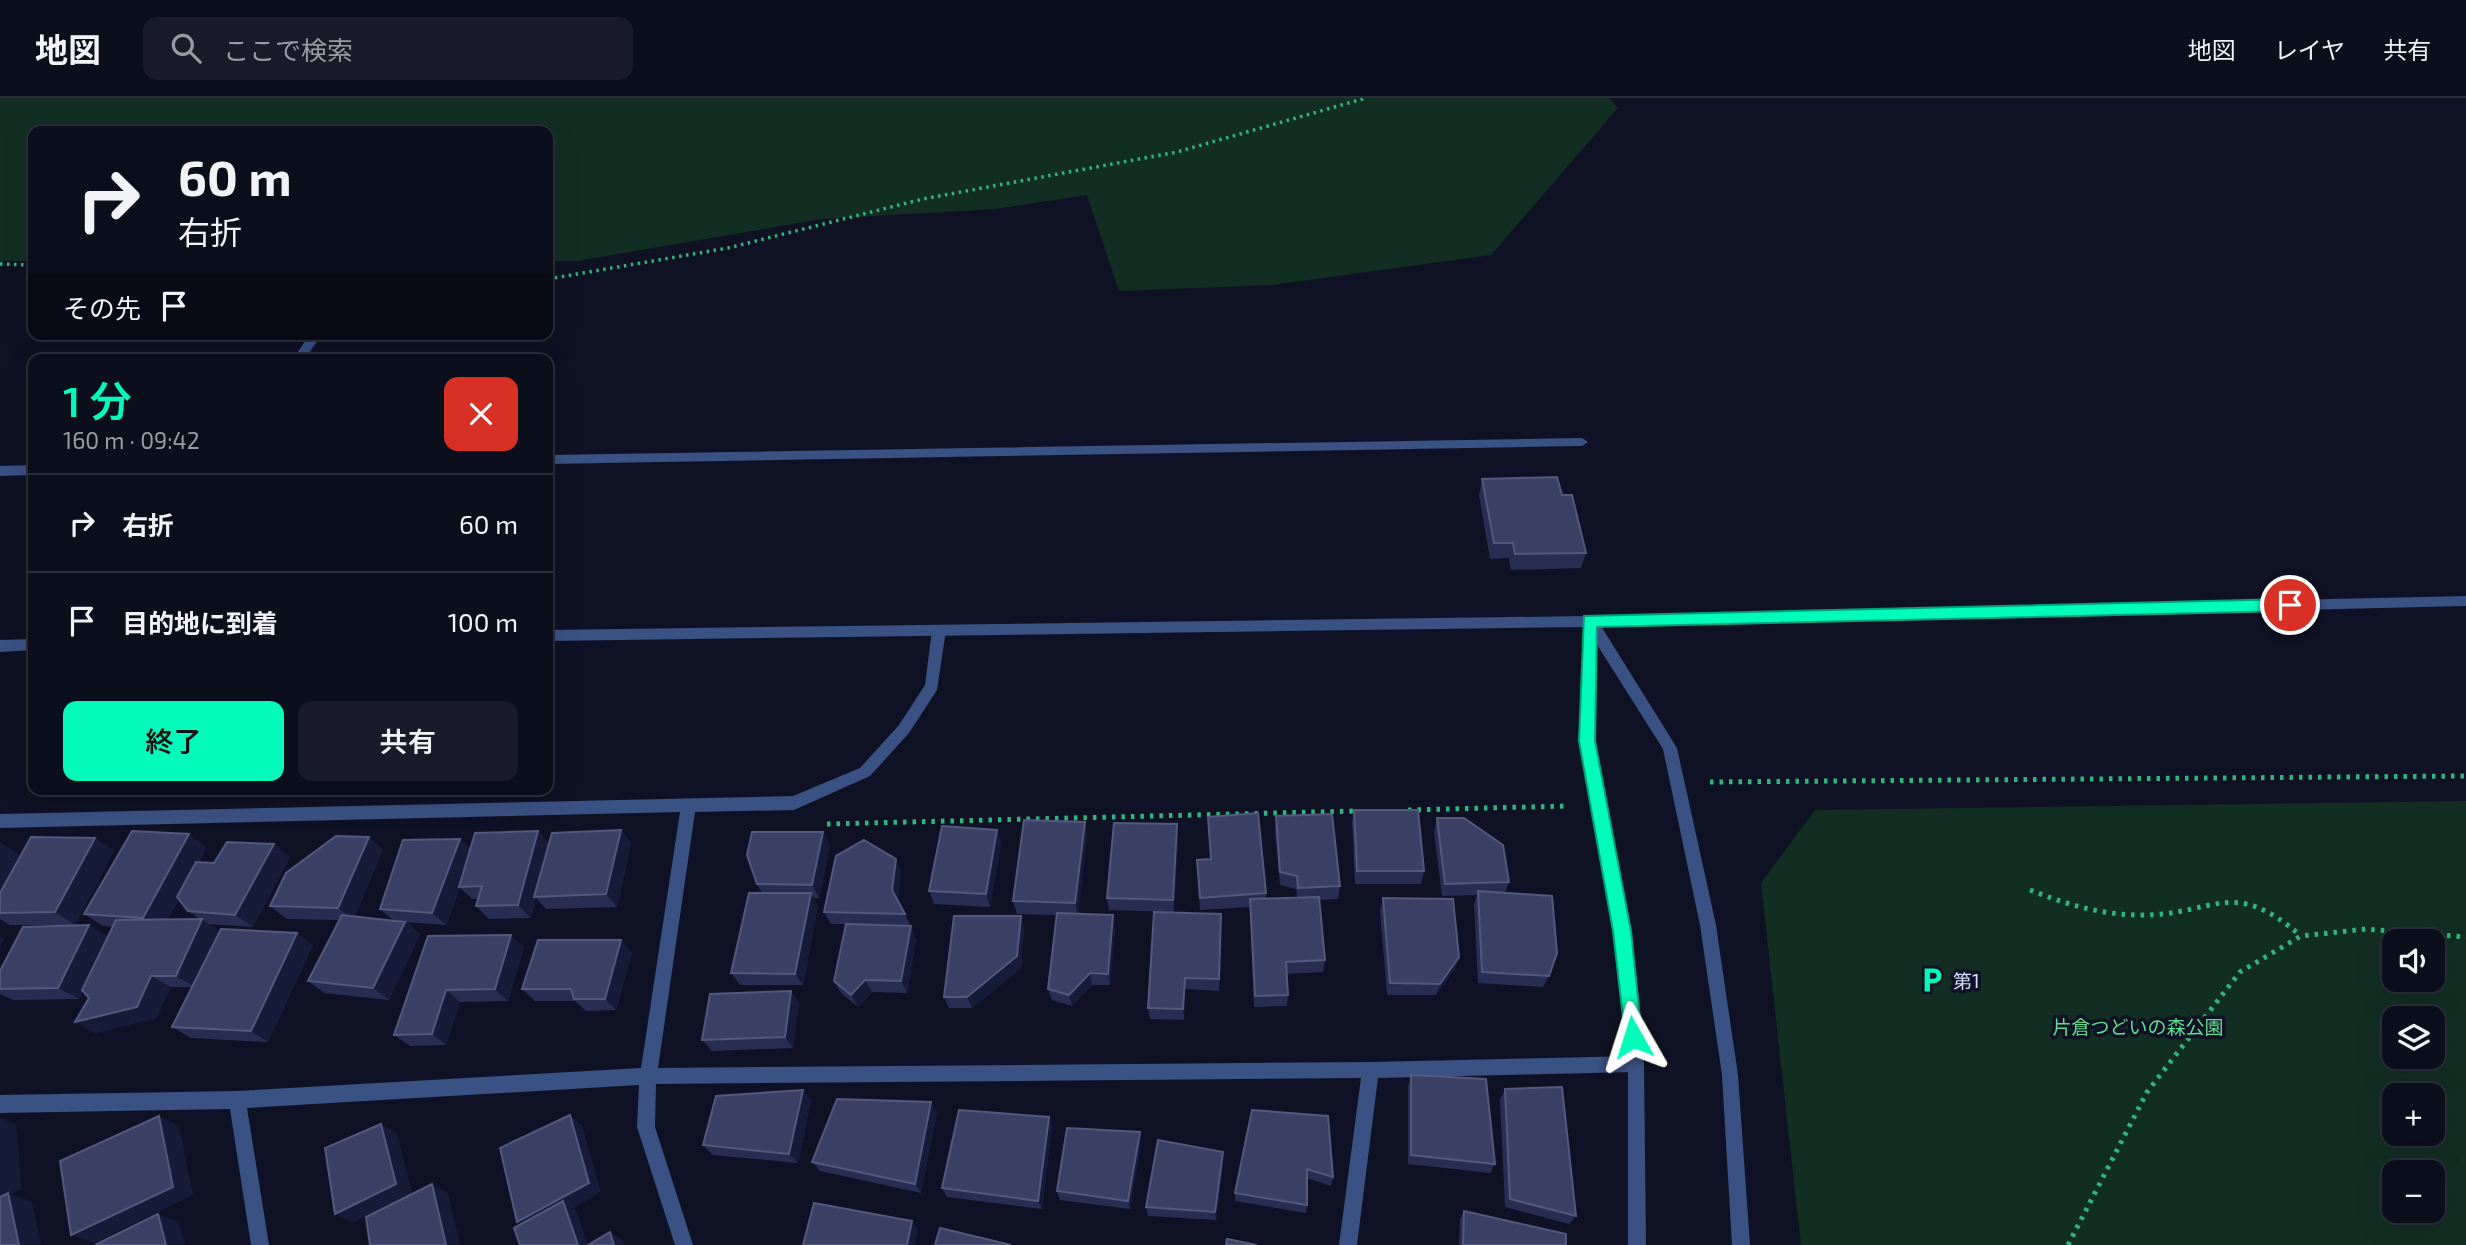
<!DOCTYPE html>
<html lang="ja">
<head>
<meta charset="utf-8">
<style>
	body { margin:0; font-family:"Exo 2","Noto Sans JP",sans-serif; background:#191c28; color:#f1f3f6; height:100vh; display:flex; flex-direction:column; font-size:26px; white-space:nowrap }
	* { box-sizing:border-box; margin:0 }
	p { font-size:23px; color:#9a9ca3 }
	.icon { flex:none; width:38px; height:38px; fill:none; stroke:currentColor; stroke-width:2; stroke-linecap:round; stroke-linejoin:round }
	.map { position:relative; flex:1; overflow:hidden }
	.panel { position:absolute; left:28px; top:256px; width:525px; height:441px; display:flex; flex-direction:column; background:#0b0e1b; border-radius:14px; box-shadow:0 7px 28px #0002,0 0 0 2px #2b2e3a }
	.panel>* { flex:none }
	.banner { position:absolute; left:28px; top:28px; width:525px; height:214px; border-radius:14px; box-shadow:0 7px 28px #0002,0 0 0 2px #2b2e3a; background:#0b0e1b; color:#f1f3f6; overflow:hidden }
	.tools { position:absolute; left:2382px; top:831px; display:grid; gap:14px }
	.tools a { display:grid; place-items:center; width:63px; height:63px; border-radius:14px; background:#0b0e1b; box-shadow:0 7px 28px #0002,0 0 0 2px #2b2e3a; font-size:35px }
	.pin { position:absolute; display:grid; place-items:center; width:60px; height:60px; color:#fff; margin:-30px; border:4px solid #fff; border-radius:50%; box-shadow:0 2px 7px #0007 }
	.me { position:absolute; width:77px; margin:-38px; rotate:354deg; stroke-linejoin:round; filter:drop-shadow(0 0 5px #0008) }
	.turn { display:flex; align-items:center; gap:24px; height:147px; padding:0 35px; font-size:32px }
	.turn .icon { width:91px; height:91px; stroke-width:2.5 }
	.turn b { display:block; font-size:49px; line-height:60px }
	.then { display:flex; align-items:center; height:66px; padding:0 35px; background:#0003; gap:14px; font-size:26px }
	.round { display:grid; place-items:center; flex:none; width:74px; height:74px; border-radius:14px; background:#191c28 }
	.head { display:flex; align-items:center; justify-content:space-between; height:119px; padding:0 35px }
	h1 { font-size:42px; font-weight:600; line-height:52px; color:#02fbbb }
	.button { display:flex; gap:14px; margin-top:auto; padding:14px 35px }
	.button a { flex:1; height:80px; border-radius:14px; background:#02fbbb; color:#111; font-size:28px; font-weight:600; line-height:80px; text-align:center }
	.button a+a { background:#191c28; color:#f1f3f6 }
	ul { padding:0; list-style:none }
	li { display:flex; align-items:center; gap:21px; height:98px; padding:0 35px; border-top:2px solid #2b2e3a }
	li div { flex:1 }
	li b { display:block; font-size:26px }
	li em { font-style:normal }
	header { display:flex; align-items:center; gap:42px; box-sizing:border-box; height:98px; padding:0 35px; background:#0b0e1b; border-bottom:2px solid #2b2e3a }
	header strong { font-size:33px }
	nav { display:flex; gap:38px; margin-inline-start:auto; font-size:24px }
	.search { width:490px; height:63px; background:#191c28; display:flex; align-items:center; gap:18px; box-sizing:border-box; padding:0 24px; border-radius:14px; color:#9a9ca3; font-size:26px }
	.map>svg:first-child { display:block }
	.green { fill:#122e23; fill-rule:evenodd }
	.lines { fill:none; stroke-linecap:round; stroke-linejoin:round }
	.path-far1 { stroke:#30b57e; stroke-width:3.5; stroke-dasharray:2.5 4.5; stroke-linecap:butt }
	.path { stroke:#30b57e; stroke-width:5; stroke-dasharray:3.5 6; stroke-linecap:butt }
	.minor { fill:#3a5183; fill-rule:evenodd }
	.tertiary { fill:#3a5183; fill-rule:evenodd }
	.wall { fill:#282e52; fill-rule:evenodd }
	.shaded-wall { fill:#161b38 }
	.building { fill:#3a4165; stroke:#52597d; stroke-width:2 }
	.route { fill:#02fbbb; stroke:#01a37a; stroke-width:2 }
	.labels { text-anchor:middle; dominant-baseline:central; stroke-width:7; stroke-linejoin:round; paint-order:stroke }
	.poi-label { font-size:19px; fill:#d2ddff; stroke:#0f1224; text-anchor:start }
	.park-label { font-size:19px; fill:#5edf91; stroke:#0f1224 }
</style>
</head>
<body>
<header>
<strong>地図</strong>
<div class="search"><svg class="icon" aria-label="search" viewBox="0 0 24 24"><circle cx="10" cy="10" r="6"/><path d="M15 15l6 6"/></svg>ここで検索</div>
<nav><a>地図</a><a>レイヤ</a><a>共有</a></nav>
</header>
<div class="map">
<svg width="2466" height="1147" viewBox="0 0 2466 1147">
	<rect width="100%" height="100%" fill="#0f1224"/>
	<path class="green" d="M0 0H1609L1618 10 1491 157 1272 187 1119 193 1087 97 996 111 822 121 577 163H548V33H33V163H0Z
		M2466 703V1147H1801L1761 785 1815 712ZM2394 844H2432V882H2394ZM2394 920H2432V959H2394ZM2394 998H2432V1036H2394ZM2394 1074H2432V1113H2394Z"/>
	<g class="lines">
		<path class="path-far1" d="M0 166 33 167
			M548 181 728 150 923 101 1177 54 1366 0"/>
		<path class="path" d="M1710 684 2466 678
			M1408 712 1567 708
			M827 726 1357 713
			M2030 792C2065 806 2102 817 2140 817 2214 818 2231 777 2301 838
			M2068 1147 2147 994 2240 874 2301 838 2366 831 2466 839"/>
		<path class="minor" d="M310 236H322L305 261H293Z
			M1582 340 1588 344 1582 348 548 366V357Z
			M33 367V377L0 378V368Z
			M939 527 944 528 946 532 937 592 909 635 870 678 794 712 695 714 658 970 1371 964 1636 958 1642 960 1644 966 1642 972 1636 974 1378 980 1357 1147H1339L1361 980 656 986 655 1029 693 1147H675L637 1029 639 987 247 1010 269 1147H251L230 1011 0 1015V997L237 993 641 970 680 714 0 730V716L793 698 860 670 899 627 925 587 932 532 934 528Z"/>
		<path class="tertiary" d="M2466 498V508L1601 528 1677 650 1716 827 1738 977 1750 1147H1732L1722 977 1700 827 1663 651 1596 545 1594 643 1630 833 1644 966 1646 1147H1628V966L1614 833 1580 643 1583 529 548 543V532L1590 518Z
			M33 541V552L0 554V542Z"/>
	</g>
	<path class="wall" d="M1482 381 1562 397 1586 455 1581 470 1511 472 1509 460 1490 461 1479 397Z
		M1354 712 1424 773 1421 786H1355L1352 725Z
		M1276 718 1340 788 1338 801 1319 802 1325 862 1323 874 1286 876 1288 897 1287 908 1254 909 1250 809 1200 812 1197 762 1266 795V800L1297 799 1296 791 1280 787 1275 732Z
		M1437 720 1509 784 1505 795 1549 878 1543 889 1478 885 1474 806 1477 797 1442 798 1434 734Z
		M1085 724 1087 737 1078 816 1115 829 1110 887H1092L1072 908 1052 902 1048 891 1057 817 1017 816 1013 803Z
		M621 732 631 745 617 809 546 811 536 800 531 820 489 821 476 808 478 801H472L460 790 446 827 406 824 420 836 389 902 324 895 308 883 339 822 287 821 270 808 369 739 383 752 355 818 393 822 380 811 460 741 470 751 549 745Z
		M997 732 1001 745 990 809 934 806 929 793Z
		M189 736 206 750 199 764 214 765 274 746 290 759 253 829 209 826 220 834 297 835 313 847 268 944 191 940 172 929 192 889H171L156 920 95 935 75 924 89 900 83 893 79 901 13 902 0 896V873L108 839 113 829 103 828 84 816ZM179 801 188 813 200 821 167 822Z
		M95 740 114 753 75 827H10L0 821V795Z
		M1178 740 1174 814 1109 812 1107 800Z
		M830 747 819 800H813L818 808 803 887H740L731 875 762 795 757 786Z
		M901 774 898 803 911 828H888L916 841 907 895 872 894 858 909 841 895 834 883 846 826H831L824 814Z
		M1383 800 1459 859 1455 871 1436 897H1387L1380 813Z
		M1021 818 1024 830 1021 870 972 910H949L944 899Z
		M1221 828 1219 893 1185 891 1184 922 1150 921 1148 910Z
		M428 838 524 849 508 903 460 904 446 947 410 948 394 937Z
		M632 854 616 912 586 913 575 903H535L522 891Z
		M799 904 793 950 712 953 702 942Z
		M1411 977 1495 1066 1490 1075 1408 1066V988Z
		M1505 991 1576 1118 1569 1126 1505 1109 1500 1002Z
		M811 1002 798 1065 713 1057 703 1047Z
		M1252 1012 1333 1079 1331 1088 1307 1080V1107L1306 1115 1235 1103V1095Z
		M937 1014 921 1095 820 1073 812 1064Z
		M1052 1028 1042 1111 947 1099 942 1090Z
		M1140 1034 1141 1044 1130 1111 1060 1102 1057 1093Z
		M1223 1063 1216 1122 1148 1118 1146 1109Z
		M1464 1113 1566 1147H1459L1460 1121Z"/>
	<path class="shaded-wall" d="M1085 724 1087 737 1078 817 1075 805Z
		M1177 726 1178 740 1174 814 1173 802Z
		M621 732 631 745 617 809 606 796Z
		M997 732 1001 745 990 809 986 796Z
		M538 733 550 746 534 799 536 800 531 820 518 807Z
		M823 734 830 747 819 800 812 787Z
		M189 736 206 750 162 832 143 820Z
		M369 739 383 752 354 822 338 810Z
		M95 740 114 753 75 827 55 814Z
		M460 741 473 754 446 827 432 815Z
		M0 744 20 757 0 794Z
		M274 746 290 759 253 829 235 817Z
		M896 761 901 774 898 805 892 792Z
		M811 795 818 808 803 887 795 876Z
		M1113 817 1115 829 1110 887 1108 876Z
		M1021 818 1024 830 1021 870 972 910 967 899Z
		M202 821 220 834 195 889 176 878Z
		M405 824 420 836 389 902 373 890Z
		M89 827 109 839 79 901 58 890Z
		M911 828 916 841 907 895 901 883Z
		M297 835 313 847 268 944 251 933Z
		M511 837 524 849 508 903 495 891Z
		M0 839 4 841 0 850Z
		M621 842 632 854 616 912 605 901Z
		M1459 859 1455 871 1436 897 1440 886Z
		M1090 875 1092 887 1072 908 1069 897Z
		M151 878 171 889 156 920 95 935 75 924Z
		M1185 880V891L1184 922 1183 911Z
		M865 882 872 894 858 909 851 897Z
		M446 892 460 904 446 947 432 936Z
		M791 893 799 904 793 950 785 939Z
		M803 992 811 1002 798 1065 789 1056Z
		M931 1004 937 1014 921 1095 915 1086Z
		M570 1017 582 1027 601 1094 573 1110 576 1112 588 1147H578L531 1132 517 1124Z
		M159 1018 179 1028 193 1097 94 1145 71 1137Z
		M1049 1019 1052 1028 1042 1111 1038 1103Z
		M0 1020 16 1026 22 1091 11 1096 32 1104 41 1147H19L0 1101Z
		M381 1026 397 1035 412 1095 353 1125 335 1116Z
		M1140 1034 1141 1044 1130 1111 1128 1103Z
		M1223 1054V1063L1216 1122 1215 1114Z
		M432 1086 448 1095 460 1147H446Z
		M158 1116 179 1124 185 1147H166Z
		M912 1123 918 1131 915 1147H907Z
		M610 1134 622 1142 624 1147H614Z"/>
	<path class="building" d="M1557 379 1562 397H1572L1586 455 1515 456 1513 445H1494L1482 381Z
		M1354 712H1418L1424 773H1357Z
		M1258 715 1266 795 1200 800 1197 762 1211 761 1208 719Z
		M1332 716 1340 788 1298 790 1297 778 1280 774 1276 718Z
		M1437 720H1464L1503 747 1509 784 1445 786Z
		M1024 722 1085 724 1075 805 1013 803Z
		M1114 725 1177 726 1173 802 1107 800Z
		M942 728 997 732 986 796 929 793Z
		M621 732 606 796 534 799 552 735Z
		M132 733 189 736 143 820 84 816Z
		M538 733 518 807 476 808 482 788 459 789 475 735Z
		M752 734H823L812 787 757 786 747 757Z
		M336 738 369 739 338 810 270 808 286 775Z
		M31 739 95 740 55 814 0 815V795Z
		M460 741 432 815 380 811 403 742Z
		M864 742 896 761 892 792 905 816 824 814 836 758Z
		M227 744 274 746 235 817 188 813 177 799 196 764 214 765Z
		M1478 793 1552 798 1557 855 1549 878 1482 874Z
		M749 795H811L795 876 731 875Z
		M1319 799 1325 862 1286 864 1288 897 1255 898 1250 801Z
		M1383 800 1453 801 1459 859 1440 886 1390 885Z
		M1154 814 1221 816 1219 881 1185 880 1183 911 1148 910Z
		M1057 815 1113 817 1108 876 1090 875 1069 897 1048 891Z
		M342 817 405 824 373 890 308 883Z
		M954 818H1021L1017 858 967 899H944Z
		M202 821 176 878H151L137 909 75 924 89 900 82 892 116 822Z
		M846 826 911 828 901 883 865 882 851 897 834 883Z
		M89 827 58 890 0 891V873L23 829Z
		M221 831 297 835 251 933 172 929Z
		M511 837 495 891 446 892 432 936 394 937 428 838Z
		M538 842H621L605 901H574L571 891H522Z
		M791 893 785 939 702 942 710 896Z
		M1411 977 1486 981 1495 1066 1411 1057Z
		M1562 989 1576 1118 1510 1101 1505 991Z
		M803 992 789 1056 703 1047 716 998Z
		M837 1001 931 1004 915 1086 812 1064Z
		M959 1012 1049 1019 1038 1103 942 1090Z
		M1252 1012 1328 1018 1333 1079 1307 1071V1107L1235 1095Z
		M570 1017 589 1085 517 1124 500 1050Z
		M159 1018 173 1089 71 1137 60 1063Z
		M381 1026 396 1086 335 1116 325 1050Z
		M1067 1030 1140 1034 1128 1103 1057 1093Z
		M1158 1042 1223 1054 1215 1114 1146 1109Z
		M432 1086 446 1147H370L366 1119Z
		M8 1095 19 1147H0V1099Z
		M563 1103 578 1147H520L514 1130Z
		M814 1105 912 1123 907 1147H803Z
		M1464 1113 1566 1136V1147H1463Z
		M158 1116 166 1147H95Z
		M940 1130 1011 1147H935Z
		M610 1134 614 1147H588Z
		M1227 1141 1257 1147H1226Z"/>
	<path class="route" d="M2290 501 2298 507 2290 513 1597 529 1595 643 1631 833 1642 939 1640 946 1633 949 1626 946 1613 833 1579 643 1584 518Z"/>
	<defs>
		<symbol id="parking-bare" viewBox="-9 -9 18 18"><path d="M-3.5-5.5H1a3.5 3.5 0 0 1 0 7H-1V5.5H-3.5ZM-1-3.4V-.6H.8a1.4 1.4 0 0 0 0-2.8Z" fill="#02fbbb" stroke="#0f1224" stroke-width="2.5" paint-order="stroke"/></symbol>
	</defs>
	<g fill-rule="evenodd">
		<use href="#parking-bare" x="1913" y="863" width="38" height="38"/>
	</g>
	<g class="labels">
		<g class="poi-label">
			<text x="1953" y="882">第1</text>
		</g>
		<g class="park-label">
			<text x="2138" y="928">片倉つどいの森公園</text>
		</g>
	</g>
</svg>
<div class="tools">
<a><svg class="icon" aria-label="sound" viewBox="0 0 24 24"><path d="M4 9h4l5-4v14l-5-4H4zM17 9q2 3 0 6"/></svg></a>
<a><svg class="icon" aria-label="layers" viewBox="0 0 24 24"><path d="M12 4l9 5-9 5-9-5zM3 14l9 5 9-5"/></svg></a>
<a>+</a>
<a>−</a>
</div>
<div class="pin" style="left:2290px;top:507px;background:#d93025"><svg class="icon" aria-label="arrive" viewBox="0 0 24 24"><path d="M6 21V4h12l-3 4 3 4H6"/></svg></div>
<svg class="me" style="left:1633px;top:939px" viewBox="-20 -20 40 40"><path d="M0-17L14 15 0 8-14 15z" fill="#02fbbb" stroke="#fff" stroke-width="4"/></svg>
<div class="banner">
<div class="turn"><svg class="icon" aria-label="right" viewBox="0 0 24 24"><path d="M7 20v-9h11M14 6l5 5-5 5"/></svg><div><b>60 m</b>右折</div></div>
<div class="then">その先<svg class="icon" aria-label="arrive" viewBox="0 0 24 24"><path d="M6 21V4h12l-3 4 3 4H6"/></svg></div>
</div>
<section class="panel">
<div class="head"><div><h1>1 分</h1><p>160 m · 09:42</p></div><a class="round" style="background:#d93025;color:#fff"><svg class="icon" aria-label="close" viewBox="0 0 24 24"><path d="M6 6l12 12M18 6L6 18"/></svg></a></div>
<ul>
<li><svg class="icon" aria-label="right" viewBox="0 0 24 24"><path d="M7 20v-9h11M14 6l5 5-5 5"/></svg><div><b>右折</b></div><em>60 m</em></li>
<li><svg class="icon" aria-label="arrive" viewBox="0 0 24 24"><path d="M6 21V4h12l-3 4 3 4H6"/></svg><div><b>目的地に到着</b></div><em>100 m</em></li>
</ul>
<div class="button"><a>終了</a><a>共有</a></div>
</section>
</div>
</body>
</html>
